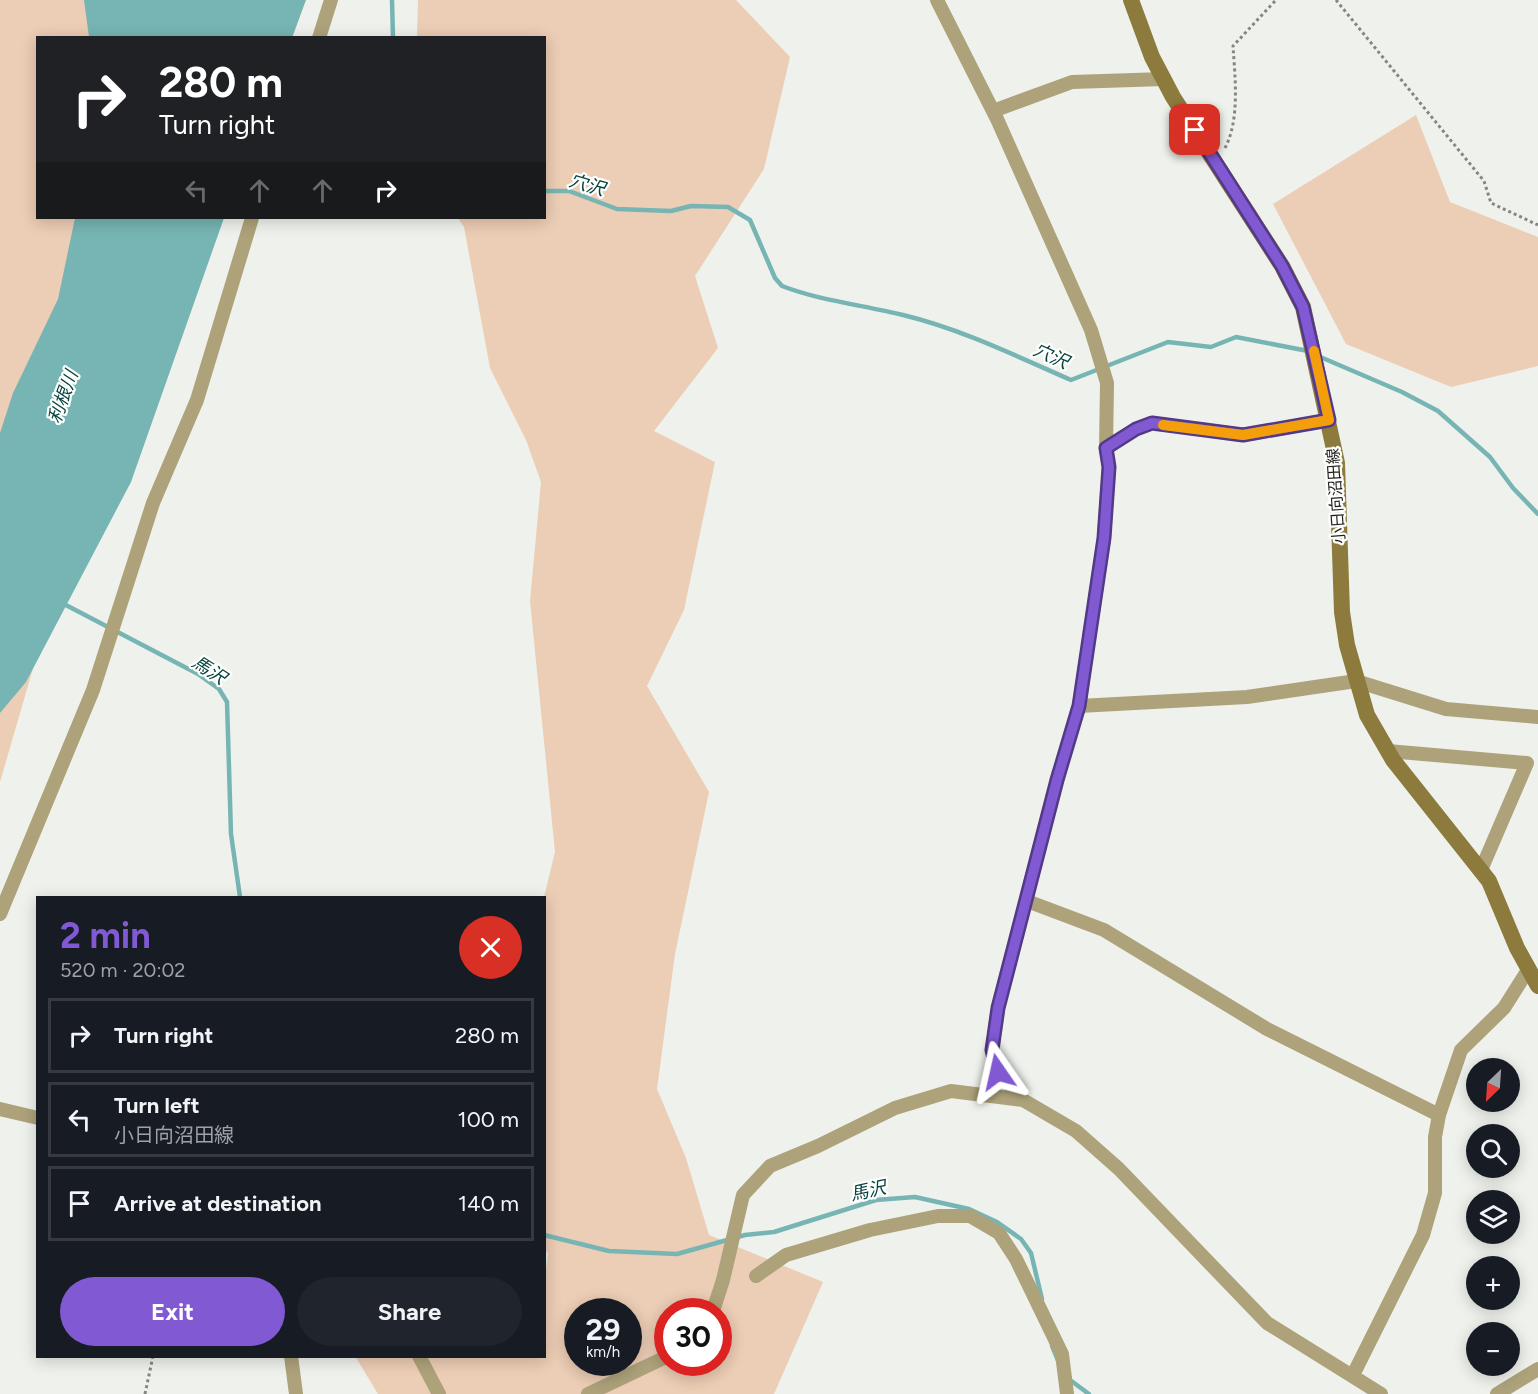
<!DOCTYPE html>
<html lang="en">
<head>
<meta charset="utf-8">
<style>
	body { margin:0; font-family:Figtree,"Noto Sans JP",sans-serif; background:#20242c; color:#f1f3f6; height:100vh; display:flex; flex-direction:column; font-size:22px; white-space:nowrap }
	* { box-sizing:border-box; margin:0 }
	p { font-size:20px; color:#9ea1a6 }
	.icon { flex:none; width:33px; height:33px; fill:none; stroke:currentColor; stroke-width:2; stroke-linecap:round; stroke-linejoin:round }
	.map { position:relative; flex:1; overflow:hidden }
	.side { position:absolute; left:36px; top:896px; width:510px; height:462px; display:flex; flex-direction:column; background:#171b24; border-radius:0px; box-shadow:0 3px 15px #0003 }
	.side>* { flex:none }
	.banner { position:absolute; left:36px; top:36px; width:510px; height:183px; border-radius:0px; box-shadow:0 3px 15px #0003; background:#202124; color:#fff; overflow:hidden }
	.needle { width:39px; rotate:205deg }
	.fabs { position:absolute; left:1466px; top:1058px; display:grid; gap:12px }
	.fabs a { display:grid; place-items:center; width:54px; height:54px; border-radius:50%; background:#171b24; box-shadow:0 3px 15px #0003; font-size:30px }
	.speed { position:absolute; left:564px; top:1298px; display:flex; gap:12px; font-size:30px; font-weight:700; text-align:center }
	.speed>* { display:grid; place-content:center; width:78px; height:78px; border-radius:50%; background:#171b24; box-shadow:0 3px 15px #0003; line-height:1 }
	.speed small { font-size:15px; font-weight:400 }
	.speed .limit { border:9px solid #d22; background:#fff; color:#111 }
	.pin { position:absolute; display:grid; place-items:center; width:51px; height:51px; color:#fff; margin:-26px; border-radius:12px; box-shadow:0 3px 9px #0006 }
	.me { position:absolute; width:66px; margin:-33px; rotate:349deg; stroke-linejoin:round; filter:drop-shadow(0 0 4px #0008) }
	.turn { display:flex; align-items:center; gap:21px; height:126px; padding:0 24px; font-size:27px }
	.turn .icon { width:78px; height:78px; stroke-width:2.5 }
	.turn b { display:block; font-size:42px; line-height:51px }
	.lanes { display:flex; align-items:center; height:57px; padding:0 24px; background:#0003; justify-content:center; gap:30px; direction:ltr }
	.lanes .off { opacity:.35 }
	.round { display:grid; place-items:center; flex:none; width:63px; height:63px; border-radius:32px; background:#20242c }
	.head { display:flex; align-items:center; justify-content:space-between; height:102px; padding:0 24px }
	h1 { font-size:36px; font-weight:700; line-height:45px; color:#8059d3 }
	.button { display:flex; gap:12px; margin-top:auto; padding:12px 24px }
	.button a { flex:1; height:69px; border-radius:36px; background:#8059d3; color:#fff; font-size:24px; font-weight:700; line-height:69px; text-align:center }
	.button a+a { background:#20242c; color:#f1f3f6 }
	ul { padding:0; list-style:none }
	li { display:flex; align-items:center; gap:18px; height:75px; margin:0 12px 9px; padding:0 12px; border:3px solid #363941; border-radius:0px }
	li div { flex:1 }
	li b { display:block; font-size:22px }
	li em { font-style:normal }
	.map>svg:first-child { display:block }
	.green { fill:#eccdb5; fill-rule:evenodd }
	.water { fill:#76b5b3 }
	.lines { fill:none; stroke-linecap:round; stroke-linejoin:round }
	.stream { stroke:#76b5b3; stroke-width:4.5 }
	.path { stroke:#848682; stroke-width:3; stroke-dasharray:3 3; stroke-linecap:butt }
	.minor { stroke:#ada27a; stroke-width:14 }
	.secondary { stroke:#8c7b3d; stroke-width:16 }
	.route-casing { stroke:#533a89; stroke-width:15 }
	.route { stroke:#8059d3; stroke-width:10 }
	.slow { stroke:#f59e0b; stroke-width:10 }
	.labels { text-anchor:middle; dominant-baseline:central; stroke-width:4.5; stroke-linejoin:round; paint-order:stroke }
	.street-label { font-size:16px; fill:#1e1f1d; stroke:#fefffc }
	.water-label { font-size:18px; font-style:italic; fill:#064342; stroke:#fefffc }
</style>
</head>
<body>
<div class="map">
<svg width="1538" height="1394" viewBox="0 0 1538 1394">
	<rect width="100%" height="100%" fill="#eff2ec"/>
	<path class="green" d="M0 0H226L216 37 38 38V218H164L0 782Z
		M418 0H736L790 57 764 169 695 276 718 348 654 431 715 462 684 610 647 686 709 792 675 954 657 1089 686 1158 709 1235 823 1282 774 1394H378L355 1356H544V1283L548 1254 544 1247V897L555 852 530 601 541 482 526 440 490 368 464 227 458 218H544V38L417 37ZM578 1311H628V1362H578ZM668 1311H718V1362H668Z
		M1416 115 1450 202 1538 237V366L1451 387 1346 344 1273 204Z"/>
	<path class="water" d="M84 0H306L292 38 89 37Z
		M75 218H224L131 482 26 682 0 713V433L13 393 58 299Z"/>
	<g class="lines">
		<path class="stream" d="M392 0 393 38
			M544 191H569L617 209 671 211 691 206 728 207 750 220 775 278 782 286C821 301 863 305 903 315 961 329 1016 356 1071 380L1168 342 1211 347 1236 337 1308 351
			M1318 356 1402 392 1438 411 1490 457 1513 488 1538 514
			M62 603 198 674 219 689 227 702 231 834 240 897
			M544 1235 609 1251 677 1254 745 1235 774 1232 876 1200 915 1197 969 1209 997 1222 1021 1239 1031 1253 1042 1299
			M1052 1346 1059 1363
			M1070 1380 1089 1394"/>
		<path class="path" d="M1336 0 1484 181 1491 203 1538 225
			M1225 148C1240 119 1235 78 1233 46L1276 0
			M145 1394 153 1356"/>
		<path class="minor" d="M937 0 997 119 1091 330 1107 383 1106 448 1109 467 1104 538 1079 706 1057 780 998 1008 992 1050 998 1072 1023 1100 1076 1131 1119 1169 1267 1323 1381 1394
			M319 38 331 0
			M993 111 1072 82 1164 79
			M1106 448 1136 429 1152 423 1243 435 1329 420
			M1079 706 1247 697 1356 681 1446 709 1538 717
			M1388 751 1527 763 1481 870
			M1027 901 1104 930 1267 1029 1439 1115
			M0 914 93 690 153 503 197 400 252 218
			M0 1109 38 1118
			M756 1276 786 1255 870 1230 938 1216H970L999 1233 1016 1259 1062 1354 1067 1394
			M713 1311 723 1280 743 1195 770 1166 818 1146 895 1108 951 1091 1023 1100
			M291 1356 296 1394
			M419 1356 439 1394
			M1353 1375 1423 1235 1435 1193V1137L1439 1115 1461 1050 1504 1008 1528 970
			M588 1394 668 1356
			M1497 1394 1538 1369"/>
		<path class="secondary" d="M1131 0 1152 57 1173 97 1282 266 1303 307 1337 463 1342 612 1347 645 1367 715 1393 760 1489 881 1517 948 1538 986"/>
	</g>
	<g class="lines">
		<defs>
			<path id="route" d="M998 1072 992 1050 998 1008 1057 780 1079 706 1104 538 1109 467 1106 448 1136 429 1152 423 1243 435 1329 420 1303 307 1282 266 1195 130"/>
		</defs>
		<use href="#route" class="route-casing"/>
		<use href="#route" class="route"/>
		<path class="slow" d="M1163 425 1243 435 1329 420 1314 351"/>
	</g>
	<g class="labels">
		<g class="street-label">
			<text transform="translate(1336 496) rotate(-94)">小日向沼田線</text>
		</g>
		<g class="water-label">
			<text transform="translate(587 185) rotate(16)">穴沢</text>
			<text transform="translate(1051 356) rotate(24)">穴沢</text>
			<text transform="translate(63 397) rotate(-70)">利根川</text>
			<text transform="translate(209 670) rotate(33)">馬沢</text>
			<text transform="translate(868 1191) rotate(-12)">馬沢</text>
		</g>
	</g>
</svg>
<div class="fabs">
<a><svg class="needle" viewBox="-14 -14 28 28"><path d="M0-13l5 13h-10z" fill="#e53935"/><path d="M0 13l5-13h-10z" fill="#9ea1a6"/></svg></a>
<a><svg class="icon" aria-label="search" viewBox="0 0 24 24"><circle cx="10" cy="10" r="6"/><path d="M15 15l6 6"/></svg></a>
<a><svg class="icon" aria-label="layers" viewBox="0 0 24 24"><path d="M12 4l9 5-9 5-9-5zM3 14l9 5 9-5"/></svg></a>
<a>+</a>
<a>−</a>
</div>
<div class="speed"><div>29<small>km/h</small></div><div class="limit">30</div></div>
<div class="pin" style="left:1195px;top:130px;background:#d93025"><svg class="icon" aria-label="arrive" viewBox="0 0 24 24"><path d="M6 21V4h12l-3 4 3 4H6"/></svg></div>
<svg class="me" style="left:998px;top:1072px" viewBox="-20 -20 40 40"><path d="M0-17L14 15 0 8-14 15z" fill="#8059d3" stroke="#fff" stroke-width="4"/></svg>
<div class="banner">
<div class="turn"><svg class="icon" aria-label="right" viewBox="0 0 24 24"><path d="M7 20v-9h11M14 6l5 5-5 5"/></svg><div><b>280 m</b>Turn right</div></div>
<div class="lanes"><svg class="icon off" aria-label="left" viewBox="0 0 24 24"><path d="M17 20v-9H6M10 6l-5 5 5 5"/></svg><svg class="icon off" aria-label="ahead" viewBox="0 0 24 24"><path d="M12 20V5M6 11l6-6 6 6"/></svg><svg class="icon off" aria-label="ahead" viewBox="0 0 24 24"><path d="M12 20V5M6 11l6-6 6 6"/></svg><svg class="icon" aria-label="right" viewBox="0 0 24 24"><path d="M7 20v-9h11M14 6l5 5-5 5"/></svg></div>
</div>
<section class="side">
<div class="head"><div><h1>2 min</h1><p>520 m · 20:02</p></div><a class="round" style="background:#d93025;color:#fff"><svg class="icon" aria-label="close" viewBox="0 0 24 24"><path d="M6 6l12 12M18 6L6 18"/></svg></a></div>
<ul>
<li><svg class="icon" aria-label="right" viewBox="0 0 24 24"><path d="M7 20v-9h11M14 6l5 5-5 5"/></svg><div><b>Turn right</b></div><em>280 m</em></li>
<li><svg class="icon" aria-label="left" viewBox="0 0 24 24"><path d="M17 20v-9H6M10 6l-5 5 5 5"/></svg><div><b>Turn left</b><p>小日向沼田線</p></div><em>100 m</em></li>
<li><svg class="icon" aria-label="arrive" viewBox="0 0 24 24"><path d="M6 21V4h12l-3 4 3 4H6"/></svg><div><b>Arrive at destination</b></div><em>140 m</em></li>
</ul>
<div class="button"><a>Exit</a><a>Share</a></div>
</section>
</div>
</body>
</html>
